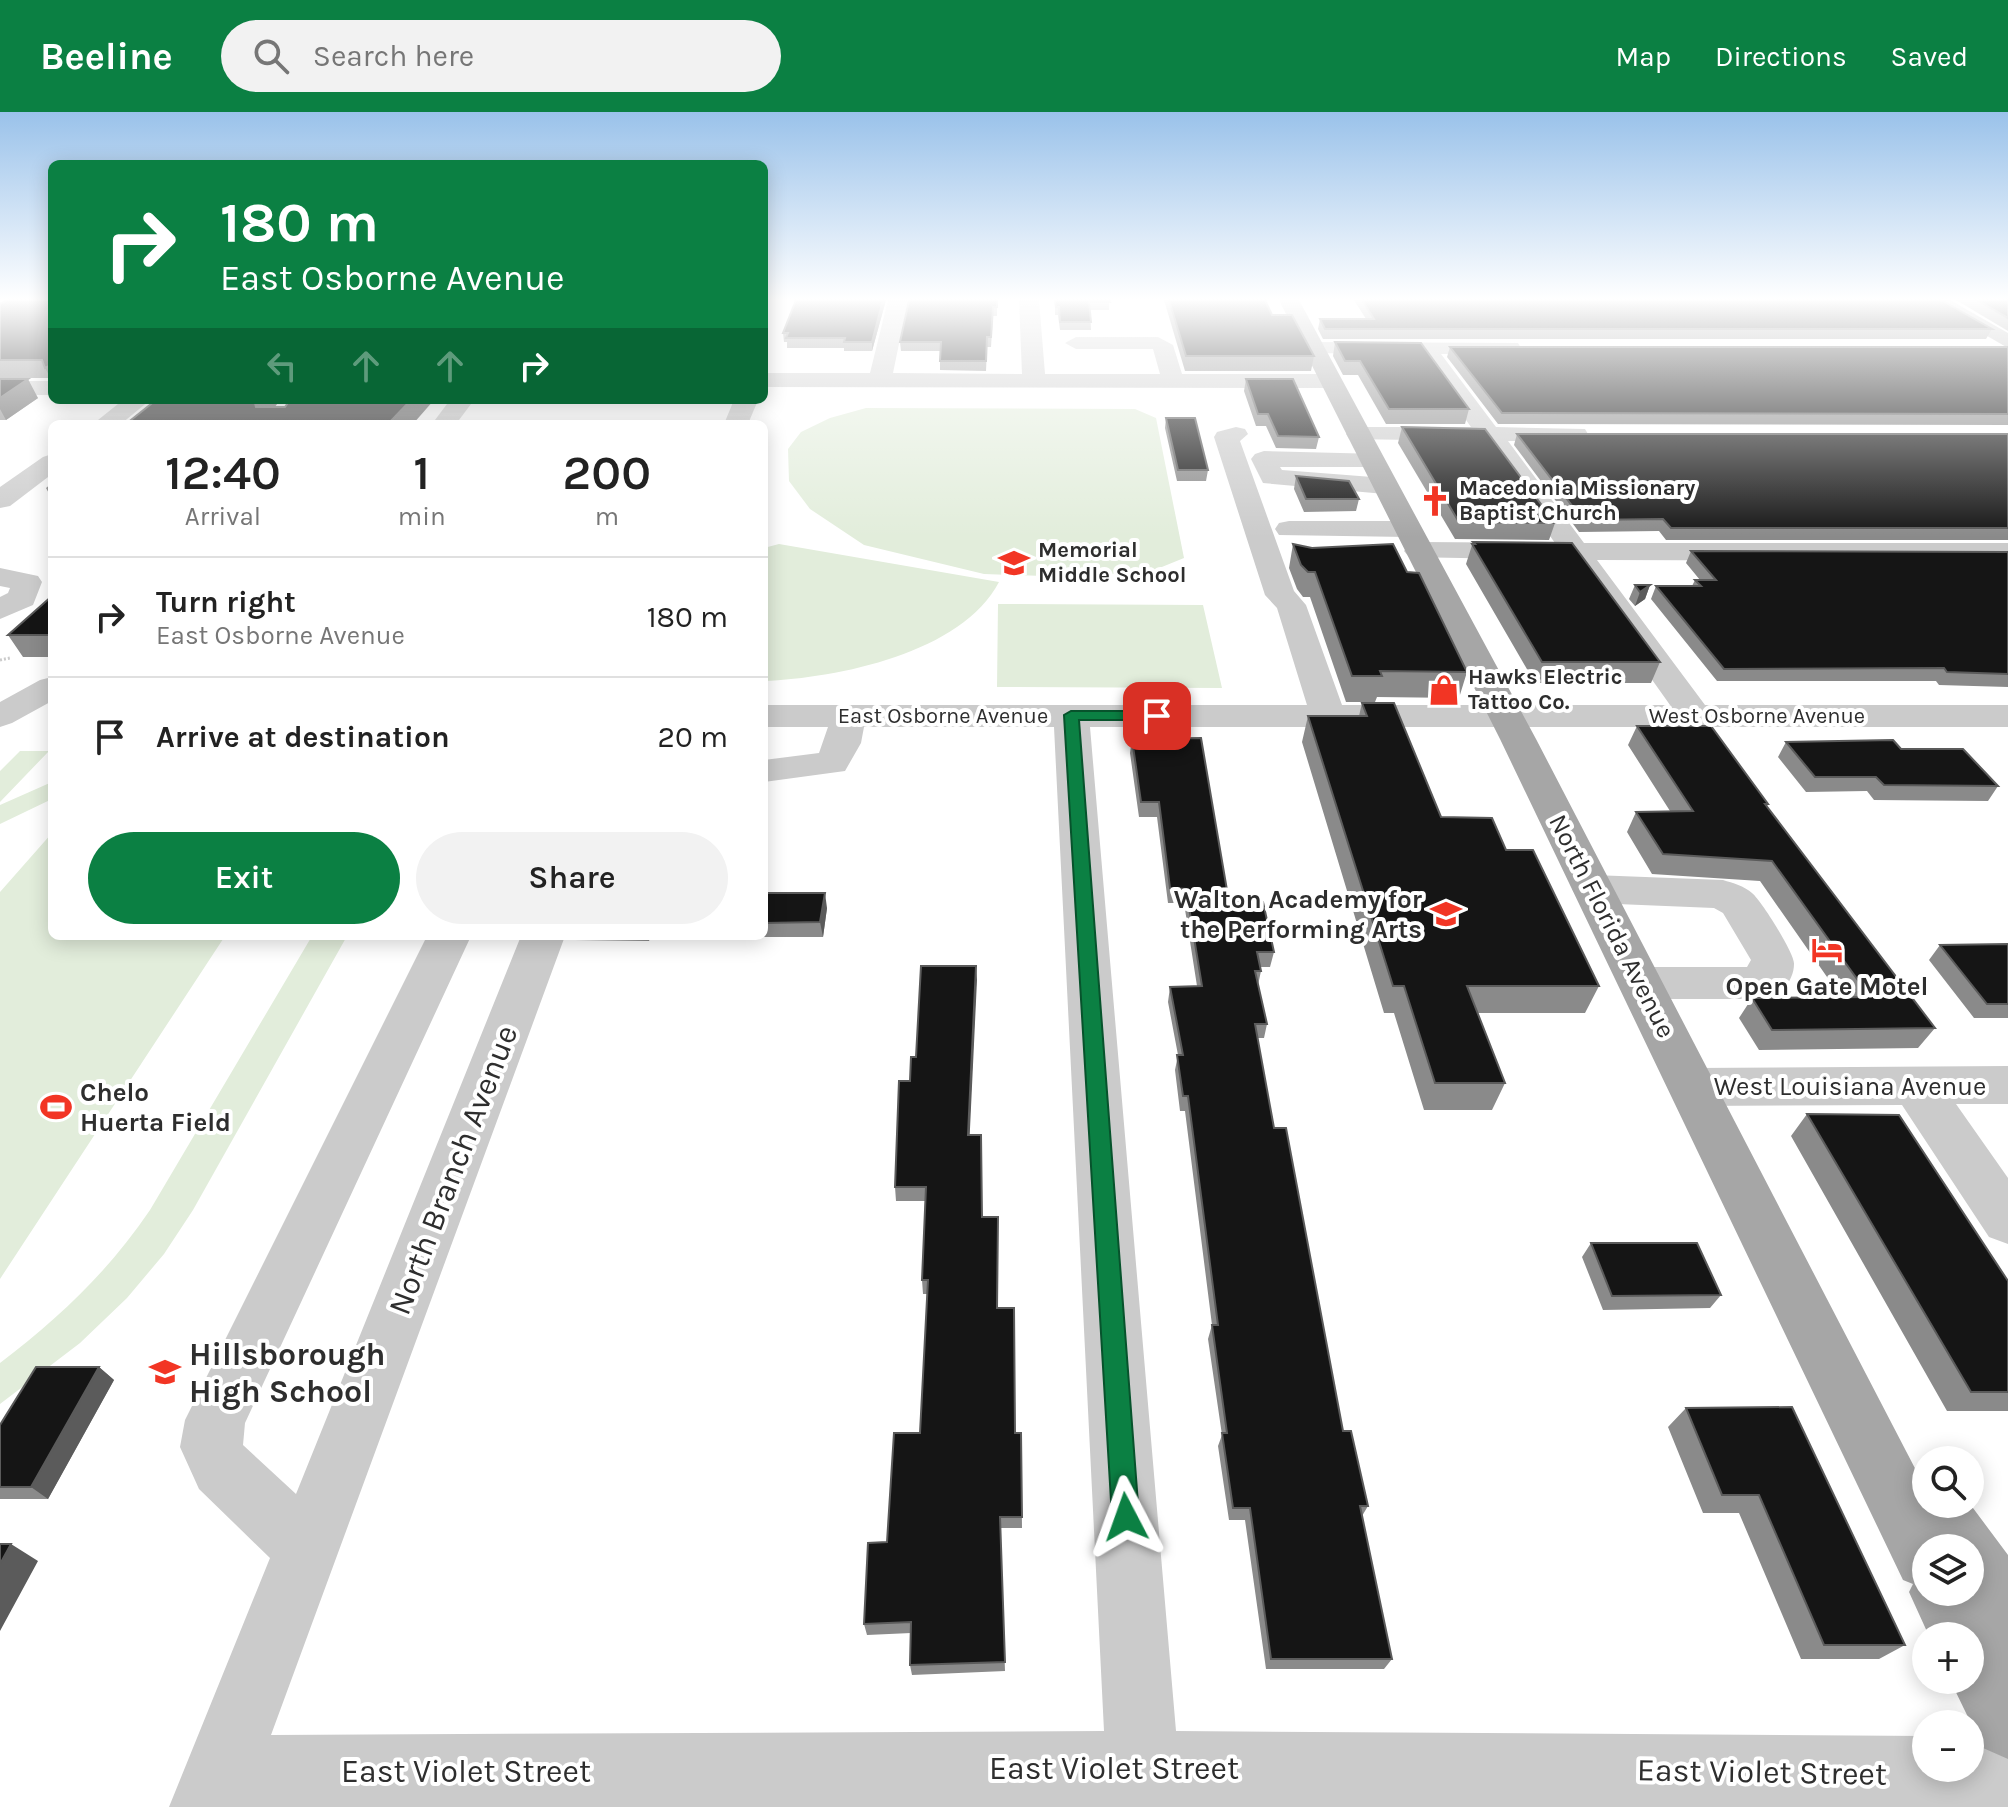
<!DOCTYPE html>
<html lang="en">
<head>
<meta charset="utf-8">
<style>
	body { margin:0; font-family:Karla,sans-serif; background:#f2f2f2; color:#222; height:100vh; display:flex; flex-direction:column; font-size:30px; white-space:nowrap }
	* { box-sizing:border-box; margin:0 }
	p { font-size:26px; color:#767676 }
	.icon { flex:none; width:44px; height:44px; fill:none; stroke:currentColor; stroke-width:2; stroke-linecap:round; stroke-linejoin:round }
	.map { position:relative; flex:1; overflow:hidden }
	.sheet { position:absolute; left:48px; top:308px; width:720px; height:520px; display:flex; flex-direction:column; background:#fff; border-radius:12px; box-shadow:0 4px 20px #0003 }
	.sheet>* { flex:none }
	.guide { position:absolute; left:48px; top:48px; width:720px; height:244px; border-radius:12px; box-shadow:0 4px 20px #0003; background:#0b8043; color:#fff; overflow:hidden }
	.fabs { position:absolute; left:1912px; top:1334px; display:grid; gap:16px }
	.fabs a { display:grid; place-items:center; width:72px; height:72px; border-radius:50%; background:#fff; box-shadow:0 4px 20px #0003; font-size:40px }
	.pin { position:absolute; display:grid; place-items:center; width:68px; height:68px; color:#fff; margin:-34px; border-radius:16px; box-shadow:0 4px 12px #0006 }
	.me { position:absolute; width:88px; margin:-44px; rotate:356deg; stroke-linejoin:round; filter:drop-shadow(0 0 6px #0008) }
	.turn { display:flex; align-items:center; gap:28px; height:168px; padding:0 40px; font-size:36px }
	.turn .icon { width:104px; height:104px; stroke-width:2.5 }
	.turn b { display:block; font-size:56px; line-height:68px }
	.lanes { display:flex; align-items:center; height:76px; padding:0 40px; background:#0003; justify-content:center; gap:40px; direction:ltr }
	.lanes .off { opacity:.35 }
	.eta { display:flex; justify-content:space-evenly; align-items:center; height:136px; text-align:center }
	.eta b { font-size:48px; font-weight:600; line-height:56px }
	.cta { display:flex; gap:16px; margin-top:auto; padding:16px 40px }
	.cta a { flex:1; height:92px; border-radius:48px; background:#0b8043; color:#fff; font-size:32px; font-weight:600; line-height:92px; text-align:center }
	.cta a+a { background:#f2f2f2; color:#222 }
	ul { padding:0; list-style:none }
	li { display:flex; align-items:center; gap:24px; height:120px; padding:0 40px; border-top:2px solid #e0e0e0 }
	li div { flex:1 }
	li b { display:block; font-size:30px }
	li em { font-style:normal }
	header { display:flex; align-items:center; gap:48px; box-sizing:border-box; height:112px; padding:0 40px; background:#0b8043; color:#fff }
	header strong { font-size:38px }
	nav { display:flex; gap:44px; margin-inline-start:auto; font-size:28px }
	.search { width:560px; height:72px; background:#f2f2f2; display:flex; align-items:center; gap:20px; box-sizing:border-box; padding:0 28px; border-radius:44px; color:#767676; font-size:30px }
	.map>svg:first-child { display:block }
	.green { fill:#e2eddb }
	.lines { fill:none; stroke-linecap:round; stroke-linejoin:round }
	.path { stroke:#cbcbcb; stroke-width:3; stroke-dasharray:2 2; stroke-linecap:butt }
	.minor { fill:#cbcbcb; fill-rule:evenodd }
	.major { fill:#a6a6a6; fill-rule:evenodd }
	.wall { fill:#8a8a8a }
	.shaded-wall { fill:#5b5b5b }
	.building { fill:#151515; stroke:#5b5b5b; stroke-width:2 }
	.route { fill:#0b8043; stroke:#07532c; stroke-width:2 }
	.labels { text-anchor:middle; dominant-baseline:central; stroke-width:8; stroke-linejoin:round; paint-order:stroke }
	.far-poi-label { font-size:22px; font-weight:bold; fill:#2e2e2e; stroke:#fff; text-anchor:start }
	.far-street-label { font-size:22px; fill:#2e2e2e; stroke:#fff }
	.poi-label { font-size:26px; font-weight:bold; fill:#2e2e2e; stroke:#fff; text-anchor:end }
	.street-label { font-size:26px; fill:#2e2e2e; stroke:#fff }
	.near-street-label { font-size:32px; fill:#2e2e2e; stroke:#fff }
	.near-poi-label { font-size:32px; font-weight:bold; fill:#2e2e2e; stroke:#fff; text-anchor:start }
</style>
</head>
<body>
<header>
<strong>Beeline</strong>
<div class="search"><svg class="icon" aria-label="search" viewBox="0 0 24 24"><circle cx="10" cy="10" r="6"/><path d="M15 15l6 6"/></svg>Search here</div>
<nav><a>Map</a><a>Directions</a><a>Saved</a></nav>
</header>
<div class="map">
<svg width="2008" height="1695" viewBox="0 0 2008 1695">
	<rect width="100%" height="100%" fill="#fff"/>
	<path class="green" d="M866 296 1135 297 1156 306 1184 446 1152 459 1071 465 984 462 864 433 810 397 789 369 788 337 801 320 830 306Z
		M779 432 999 470C962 541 838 566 764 569V436Z
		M998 492 1203 493 1222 576 997 575Z
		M20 639H49L0 690V659Z
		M52 670V687L0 712V693Z
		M52 721V824H225L0 1167V780Z
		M312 824H347L193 1098 164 1142 127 1186 80 1231 0 1292V1251C59 1206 108 1160 150 1098Z"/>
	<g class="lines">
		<path class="path" d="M0 548 10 546"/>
		<path class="minor" d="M888 188H908L893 261 1022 262 1019 188H1039L1045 262H1160L1153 237H1076L1065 231 1076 225H1158L1173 233 1182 262H1329L1337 264 1340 269 1337 274 1329 276 764 275V261H870Z
			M1313 230 1518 231 1521 236 1510 242H1441L1496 315 1585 317 1588 322 1585 327 1576 329H1508L1584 431H2008V449L1597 448 1705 593H2008V615H1090L1176 1619 1926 1624V1656H1970V1625H2008V1695H169L270 1446 199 1377 180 1335 185 1308 427 824H471L245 1311 243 1333 296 1382 521 824H565L271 1623 1104 1619 1054 615H864L861 631 845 659 764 670V648L819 641 828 615H764V593H1307L1277 496 1265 483 1214 325 1217 320 1236 315 1245 317 1248 322 1240 329 1294 479 1306 493 1342 593H1670L1567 448 1409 445 1404 439 1409 433 1419 430 1555 431 1482 329 1349 327 1346 322 1349 317 1358 315H1471L1419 242 1305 241 1302 236Z
			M0 269H52V283H0Z
			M123 288H150L121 312H93Z
			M450 288H474L456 312H432Z
			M734 288H758L748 312H724Z
			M1264 339 1380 342 1384 347 1380 352 1371 355H1280L1282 358 1385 366 1394 368 1398 374 1394 380 1385 382 1263 371 1251 347 1255 342Z
			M52 342V362L10 394 0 396V375L43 345Z
			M1289 409H1407L1417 411 1421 417 1417 423 1407 425 1279 423 1275 417 1279 411Z
			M0 456 38 464 42 470 33 493 0 507V485L8 481 10 476 0 474Z
			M52 565V589L12 611 0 615V590L40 568Z
			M1593 763 1723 768C1733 771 1744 774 1752 781 1761 788 1795 842 1794 852 1794 861 1790 868 1786 875L1748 887H1641L1625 882 1619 871 1625 860 1641 855H1747L1751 848 1723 801 1714 796 1593 791 1578 787 1572 777 1578 767Z
			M2008 954V992H1956L2008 1066V1132L1989 1125 1902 993 1693 994 1676 988 1669 975 1676 962 1693 956Z"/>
		<path class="major" d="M1279 188H1299L1536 627 1919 1364 1926 1362V1392H1970L2008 1443V1647L1983 1636 1950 1568H1970V1524H1929L1909 1480 1913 1472 1903 1468 1500 627ZM1926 1436H1970V1480H1926Z
			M1925 188H1950L2008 221V236Z"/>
	</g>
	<path class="wall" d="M52 188 50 266H0V192Z
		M796 188H886L872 239H844V236H787V230H784L783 221Z
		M997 188V204H993L991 235H987L986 259 940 258V239H901L900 230Z
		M1055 188H1109V198H1090L1091 218H1060L1058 203H1055Z
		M1164 188H1265L1272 203 1314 244 1311 259H1185Z
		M1354 188H1941L1992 217 1986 227H1323L1318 217 1320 207H1366Z
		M1956 188H2008V219Z
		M1335 230 1469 297 1465 312H1386L1358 263H1343L1333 244Z
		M1450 235H2008V313L1498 312 1447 245Z
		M0 267 38 286 6 308H0Z
		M1246 267 1319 325 1316 337 1276 336 1266 314H1256L1244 279Z
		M1166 306 1208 358 1206 369H1177L1165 316Z
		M1402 315 1555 411 1549 428 1455 427 1398 331Z
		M1517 322H2008V428H1666L1659 419 1579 420 1514 333Z
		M1296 364 1359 387 1356 399 1304 400 1294 377Z
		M52 371V387L46 376Z
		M1473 430 1660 550 1651 571H1535L1466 452Z
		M1293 432 1407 460 1467 560 1459 586 1377 585 1375 590H1346L1310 485H1303L1297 477 1289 456Z
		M1691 439 2008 440V575L1939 573 1936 569H1717L1651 487 1656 474H1692L1695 468H1700L1686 451Z
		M1635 473H1650L1645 487 1635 494 1629 487Z
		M52 484V545H23L8 523Z
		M1362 591 1441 705 1506 738 1599 874 1585 901H1477L1505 971 1492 998H1424L1394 901H1384L1302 630 1308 604H1359Z
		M1637 614 1768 692 1767 695 1935 916 1918 936 1759 938 1739 906 1752 886 1841 885 1760 769 1652 762 1627 720 1636 700 1670 699 1628 633Z
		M1132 627 1229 790 1274 840 1270 855H1260L1261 859 1258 873 1267 912 1264 926H1257L1274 1016 1343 1319 1368 1394 1362 1404 1392 1547 1384 1557H1266L1245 1408H1229L1218 1334 1222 1323 1208 1227 1212 1213 1185 999H1180L1175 958 1178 943 1168 890 1170 875 1197 874 1184 791H1168L1157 705H1139L1130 641Z
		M1786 630 1901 637 1998 674 1988 689 1874 688 1867 679 1806 680 1778 645Z
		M764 781 827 796 823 825H761V824H764Z
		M573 824H651L649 829 575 828Z
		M2008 832V906H1974L1929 848 1940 833Z
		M976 854 969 1023 998 1196 1015 1321H1021L1022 1416H1000L1005 1559 912 1563 910 1553 911 1521 867 1523 864 1512 887 1430 920 1321 927 1182H923L922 1168 925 1089H896L895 1075 910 969 916 945Z
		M1807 1002 2008 1169V1299H1947L1791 1024Z
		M1591 1131 1721 1183 1710 1196 1603 1198 1582 1145Z
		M99 1255 114 1268 48 1387H0V1313Z
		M1686 1296 1905 1533 1879 1547H1801L1739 1401H1703L1668 1315Z"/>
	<path class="shaded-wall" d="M883 188H886L872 239V230Z
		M52 252V269L45 256Z
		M28 267 38 286 6 308 0 297V286Z
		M258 288H280L264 310 256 295 255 291Z
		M411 288H434L413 312H389Z
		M1650 473 1645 487 1635 494 1640 480Z
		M825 781 827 796 823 825 820 810Z
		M976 854 977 868 969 1038 968 1023Z
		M99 1255 114 1268 48 1387 31 1375Z
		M11 1432 38 1449 0 1519V1452Z"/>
	<path class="building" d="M7 188H52V252L45 256 42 248H0V192Z
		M796 188H883L872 230H844L845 226H786L788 221H783Z
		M909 188H997V195H993L991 225H987L986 249H940L941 230H900Z
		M1055 188H1109L1110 190H1089L1091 210H1060L1059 195H1056Z
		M1169 188H1265L1272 203H1292L1314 244H1186Z
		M1362 188H1941L1992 217H1325L1320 207H1374Z
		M1977 188H2008V206Z
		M1335 230 1421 231 1469 297H1389L1360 249H1345Z
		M1450 235H2008V302L1502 301Z
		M0 267H28L0 286Z
		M1246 267H1293L1319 325 1278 324 1268 302H1258Z
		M156 288H258L255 291 256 295H285L290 288H411L388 312H583H126Z
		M1166 306H1195L1208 358H1178Z
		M1402 315 1485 317 1555 411 1459 410Z
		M1517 322H2008V416H1671L1663 407 1583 408Z
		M1296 364 1349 369 1359 387H1306Z
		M1473 430 1572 431 1660 550H1542L1472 432H1475Z
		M1293 432 1312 436 1393 432 1407 460 1419 461 1467 560 1380 559 1382 564H1352L1315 460H1308L1301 453Z
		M1691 439 2008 440V562L1947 560 1944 556 1724 557 1656 474H1701L1695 468H1716Z
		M1635 473H1650L1640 480Z
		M52 484V523H8Z
		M1362 591H1394L1441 705 1492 706 1506 738H1533L1599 874H1467L1505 971H1435L1404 874H1393L1308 604H1367Z
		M1637 614H1711L1768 692H1765L1935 916 1772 918 1752 886 1870 885 1772 749 1663 742 1636 700 1693 699Z
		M1201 626 1229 790H1263L1274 840H1257L1261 859H1255L1267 912H1255L1274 1016H1286L1343 1319H1351L1368 1394H1360L1392 1547H1271L1250 1396H1233L1222 1321H1227L1212 1213H1218L1188 984H1183L1177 943H1183L1170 875 1202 874 1186 777 1170 776 1159 690H1141L1132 627Z
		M1893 628 1901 637H1963L1998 674 1884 673 1876 665H1815L1786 630Z
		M764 781H825L820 810 764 811Z
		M2008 832V892H1987L1940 833Z
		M921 854H976L968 1023H981L982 1105H998L997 1196H1014L1015 1321H1021L1022 1405H1000L1005 1550 910 1553 911 1510 864 1512 868 1431 887 1430 894 1321H920L928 1168H922L926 1075H895L899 969H910L911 945H916Z
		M1807 1002 1899 1003 2008 1169V1280H1971Z
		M1591 1131H1697L1721 1183 1612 1184Z
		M36 1255H99L31 1375H0V1313Z
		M1792 1295 1905 1533H1824L1759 1383H1722L1686 1296Z
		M0 1432H11L0 1452Z"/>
	<linearGradient id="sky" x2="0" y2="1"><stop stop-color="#9ac2ea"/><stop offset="0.44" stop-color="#fff"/><stop offset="1" stop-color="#fff" stop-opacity="0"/></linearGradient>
	<rect width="2008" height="425" fill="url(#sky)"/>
	<path class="route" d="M1071 599H1157L1164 604 1157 608H1079L1139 1405 1135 1415 1126 1419 1116 1415 1112 1405 1064 603Z"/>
	<defs>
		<symbol id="church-bare" viewBox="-9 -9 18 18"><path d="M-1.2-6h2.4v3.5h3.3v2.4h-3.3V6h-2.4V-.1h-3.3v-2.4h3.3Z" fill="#f23524" stroke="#fff" stroke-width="2.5" paint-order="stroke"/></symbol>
		<symbol id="school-bare" viewBox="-9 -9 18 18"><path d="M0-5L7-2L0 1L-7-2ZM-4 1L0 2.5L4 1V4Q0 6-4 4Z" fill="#f23524" stroke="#fff" stroke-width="2.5" paint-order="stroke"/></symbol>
		<symbol id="shop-bare" viewBox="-9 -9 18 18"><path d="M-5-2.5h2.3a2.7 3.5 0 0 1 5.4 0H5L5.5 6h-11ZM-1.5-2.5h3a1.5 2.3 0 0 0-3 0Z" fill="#f23524" stroke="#fff" stroke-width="2.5" paint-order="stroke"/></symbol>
		<symbol id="hotel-bare" viewBox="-9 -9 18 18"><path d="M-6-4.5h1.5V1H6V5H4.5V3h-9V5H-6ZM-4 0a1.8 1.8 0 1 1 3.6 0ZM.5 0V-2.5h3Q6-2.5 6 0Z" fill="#f23524" stroke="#fff" stroke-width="2.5" paint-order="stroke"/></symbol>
		<symbol id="stadium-bare" viewBox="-9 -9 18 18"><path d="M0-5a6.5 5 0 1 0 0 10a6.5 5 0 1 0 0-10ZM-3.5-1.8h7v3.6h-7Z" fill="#f23524" stroke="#fff" stroke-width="2.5" paint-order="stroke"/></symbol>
	</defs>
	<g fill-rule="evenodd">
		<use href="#church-bare" x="1413" y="367" width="44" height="44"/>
		<use href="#school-bare" x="992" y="429" width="44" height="44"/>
		<use href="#shop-bare" x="1422" y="556" width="44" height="44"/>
		<use href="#school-bare" x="1424" y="780" width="44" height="44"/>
		<use href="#hotel-bare" x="1805" y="816" width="44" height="44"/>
		<use href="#stadium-bare" x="34" y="973" width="44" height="44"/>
		<use href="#school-bare" x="143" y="1238" width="44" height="44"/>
	</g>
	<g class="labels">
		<g class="far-poi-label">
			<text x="1459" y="376">Macedonia Missionary<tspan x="1459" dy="25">Baptist Church</tspan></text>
			<text x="1038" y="438">Memorial<tspan x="1038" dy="25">Middle School</tspan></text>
			<text x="1468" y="565">Hawks Electric<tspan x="1468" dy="25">Tattoo Co.</tspan></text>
		</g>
		<g class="far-street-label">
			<text x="943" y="604">East Osborne Avenue</text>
			<text x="1757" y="604">West Osborne Avenue</text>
		</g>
		<g class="poi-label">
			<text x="1422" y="787">Walton Academy for<tspan x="1422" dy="30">the Performing Arts</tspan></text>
			<text x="1827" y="874" text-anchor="middle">Open Gate Motel</text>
			<text x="80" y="980" text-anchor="start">Chelo<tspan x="80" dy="30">Huerta Field</tspan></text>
		</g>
		<g class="street-label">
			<text transform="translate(1612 814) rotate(63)">North Florida Avenue</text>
			<text x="1850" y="974">West Louisiana Avenue</text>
		</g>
		<g class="near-street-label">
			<text transform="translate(453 1058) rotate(-69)">North Branch Avenue</text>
			<text x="1114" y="1656">East Violet Street</text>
			<text x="466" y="1659">East Violet Street</text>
			<text transform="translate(1762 1660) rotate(1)">East Violet Street</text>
		</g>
		<g class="near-poi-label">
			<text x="189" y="1242">Hillsborough<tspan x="189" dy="37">High School</tspan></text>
		</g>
	</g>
</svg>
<div class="fabs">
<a><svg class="icon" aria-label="search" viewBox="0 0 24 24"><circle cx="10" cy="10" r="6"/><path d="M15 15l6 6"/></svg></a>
<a><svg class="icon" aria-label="layers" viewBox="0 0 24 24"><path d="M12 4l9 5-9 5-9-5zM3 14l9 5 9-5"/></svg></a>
<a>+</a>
<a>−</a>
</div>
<div class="pin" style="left:1157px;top:604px;background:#d93025"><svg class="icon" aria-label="arrive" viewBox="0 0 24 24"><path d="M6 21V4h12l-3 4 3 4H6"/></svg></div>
<svg class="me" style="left:1126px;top:1405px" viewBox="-20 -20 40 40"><path d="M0-17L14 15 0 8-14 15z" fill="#0b8043" stroke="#fff" stroke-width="4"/></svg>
<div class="guide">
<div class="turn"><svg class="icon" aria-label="right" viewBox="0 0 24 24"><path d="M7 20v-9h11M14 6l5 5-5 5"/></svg><div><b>180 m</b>East Osborne Avenue</div></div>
<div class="lanes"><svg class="icon off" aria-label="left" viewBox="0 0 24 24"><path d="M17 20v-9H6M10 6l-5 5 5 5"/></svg><svg class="icon off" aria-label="ahead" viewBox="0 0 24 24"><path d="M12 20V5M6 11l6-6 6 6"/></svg><svg class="icon off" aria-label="ahead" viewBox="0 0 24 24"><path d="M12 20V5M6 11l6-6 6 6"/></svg><svg class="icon" aria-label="right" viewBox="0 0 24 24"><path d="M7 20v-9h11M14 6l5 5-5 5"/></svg></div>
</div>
<section class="sheet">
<div class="eta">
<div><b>12:40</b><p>Arrival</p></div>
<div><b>1</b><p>min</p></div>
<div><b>200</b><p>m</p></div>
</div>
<ul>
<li><svg class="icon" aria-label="right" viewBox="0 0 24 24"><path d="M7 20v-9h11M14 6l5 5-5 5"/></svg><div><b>Turn right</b><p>East Osborne Avenue</p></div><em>180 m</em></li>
<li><svg class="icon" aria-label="arrive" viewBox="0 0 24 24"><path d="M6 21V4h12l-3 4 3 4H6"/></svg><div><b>Arrive at destination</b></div><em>20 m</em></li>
</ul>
<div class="cta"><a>Exit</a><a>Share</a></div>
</section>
</div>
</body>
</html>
